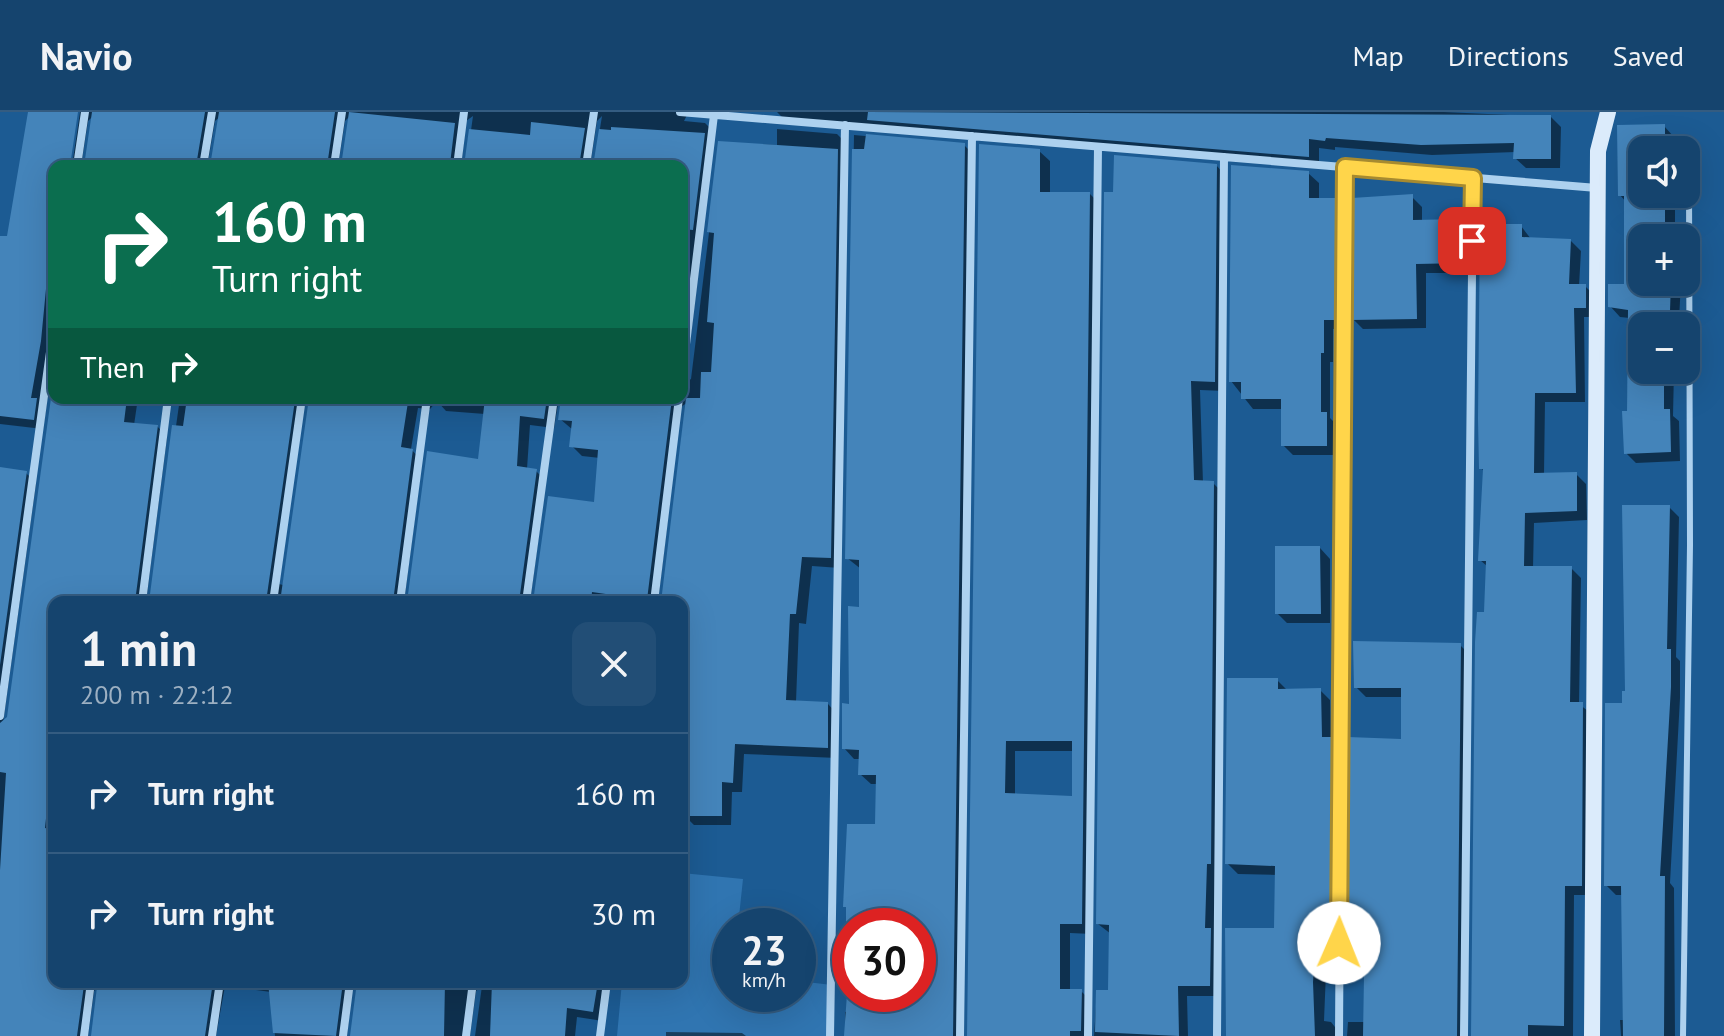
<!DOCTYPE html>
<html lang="en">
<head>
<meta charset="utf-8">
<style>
	body { margin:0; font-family:"PT Sans",sans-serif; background:#224e76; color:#f1f3f6; height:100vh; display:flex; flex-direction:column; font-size:30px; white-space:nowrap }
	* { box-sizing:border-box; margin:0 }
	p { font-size:26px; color:#9db0c2 }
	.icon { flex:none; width:44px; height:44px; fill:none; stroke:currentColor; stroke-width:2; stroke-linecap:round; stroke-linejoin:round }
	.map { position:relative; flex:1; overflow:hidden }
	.panel { position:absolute; left:48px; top:484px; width:640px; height:392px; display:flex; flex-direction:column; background:#15446e; border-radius:16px; box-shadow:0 8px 32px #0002,0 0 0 2px #345c81 }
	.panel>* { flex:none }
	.hud { position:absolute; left:48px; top:48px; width:640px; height:244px; border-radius:16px; box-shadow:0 8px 32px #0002,0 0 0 2px #345c81; background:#0b6e4f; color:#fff; overflow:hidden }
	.tools { position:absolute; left:1628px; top:24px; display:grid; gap:16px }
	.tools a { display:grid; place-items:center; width:72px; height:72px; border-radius:16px; background:#15446e; box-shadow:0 8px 32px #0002,0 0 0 2px #345c81; font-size:40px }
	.speed { position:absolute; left:712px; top:796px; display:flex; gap:16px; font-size:40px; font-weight:700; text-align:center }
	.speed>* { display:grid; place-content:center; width:104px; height:104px; border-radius:50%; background:#15446e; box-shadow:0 8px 32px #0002,0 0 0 2px #345c81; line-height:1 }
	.speed small { font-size:20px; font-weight:400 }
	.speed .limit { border:12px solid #d22; background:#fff; color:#111 }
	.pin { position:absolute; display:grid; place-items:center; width:68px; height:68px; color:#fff; margin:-34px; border-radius:16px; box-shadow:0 4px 12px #0006 }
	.me { position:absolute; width:88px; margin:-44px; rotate:1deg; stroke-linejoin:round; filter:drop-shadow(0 0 6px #0008) }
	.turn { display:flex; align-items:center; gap:28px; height:168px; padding:0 32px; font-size:36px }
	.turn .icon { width:104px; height:104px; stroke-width:2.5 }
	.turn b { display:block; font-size:56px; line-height:68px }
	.then { display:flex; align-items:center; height:76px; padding:0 32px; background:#0003; gap:16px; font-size:30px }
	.round { display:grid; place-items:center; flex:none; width:84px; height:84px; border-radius:16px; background:#224e76 }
	.head { display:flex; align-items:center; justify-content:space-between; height:136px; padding:0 32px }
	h1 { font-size:48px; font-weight:600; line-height:60px }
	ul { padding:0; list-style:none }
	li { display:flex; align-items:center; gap:24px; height:120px; padding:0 32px; border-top:2px solid #345c81 }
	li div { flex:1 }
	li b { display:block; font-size:30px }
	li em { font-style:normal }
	header { display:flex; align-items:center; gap:48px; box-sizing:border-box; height:112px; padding:0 40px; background:#15446e; border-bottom:2px solid #345c81 }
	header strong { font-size:38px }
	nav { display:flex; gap:44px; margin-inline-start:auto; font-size:28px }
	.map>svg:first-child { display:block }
	.green { fill:#3075b1 }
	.shadow { fill:#0007; fill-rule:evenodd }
	.building { fill:#4484ba; fill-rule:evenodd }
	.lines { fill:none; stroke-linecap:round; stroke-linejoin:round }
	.lane { stroke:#add1ef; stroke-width:6 }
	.street { stroke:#add1ef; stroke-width:8 }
	.secondary { stroke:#dbebfb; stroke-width:16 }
	.route-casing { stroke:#a68a30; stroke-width:20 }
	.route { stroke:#ffd54a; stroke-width:14 }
</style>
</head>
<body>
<header>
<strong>Navio</strong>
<nav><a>Map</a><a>Directions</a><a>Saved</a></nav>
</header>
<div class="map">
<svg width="1724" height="924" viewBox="0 0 1724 924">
	<rect width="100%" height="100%" fill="#1c5b93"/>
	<path class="green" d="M682 761 743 767 738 814H730V882H798V869L832 873 827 924H617L622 870H682Z"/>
	<path class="shadow" d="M31 0H76L68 54H54V239L43 317 0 312V131L9 127Z
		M80 0H728L687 3 684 9 705 11 715 21 685 271 691 267 720 31 777 33V17L837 22 847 32 840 456 812 454 806 512 799 511 796 590 828 592 838 603 837 646 744 642 742 680H732L731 713H694L684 703 682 490H662L688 290 681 295 658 490H535L596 392 600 346 582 344 572 334 573 318 560 307 562 291 558 292 554 316 530 313 527 357 536 359 546 369 530 490H409L480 350 485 302 446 299 437 289 430 297 418 296 411 337 422 349 404 490H151L180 286H682V54H594L602 4 597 9 590 54H466L473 4 466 9 461 54H342L350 4 345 9 338 54H86L93 4 88 9 81 54H72ZM220 5 211 51 208 50 215 9ZM310 290 283 473 279 472 304 295Z
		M777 0H1444L1551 5 1561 15 1560 56H1526L1515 46 1516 40 1432 43 1335 35V38L1319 36V54L787 10Z
		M1664 14 1674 25V38H1642V82H1675V126H1642V170H1681L1679 208H1674V214H1642V258H1674L1673 304 1679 309 1680 349 1636 351 1626 341 1630 206 1620 205 1610 194 1627 174 1626 90 1620 83 1619 15Z
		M854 23 964 33 974 43 962 924H930L918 876V814H850V882H896L894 924H846L845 900 849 899 848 797 845 794 876 714 878 672H871L860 662 861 647H854L844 636 861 497V457L847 446Z
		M1039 39 1050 49V82H1090L1100 92 1092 822 1070 821V879H1081L1091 889V924H969ZM1015 639H1074V686L1015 683Z
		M1216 53 1226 64 1225 279 1200 278 1203 371H1213L1223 381 1220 884H1187L1188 924H1094L1097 880H1110L1111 822 1098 812Z
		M1308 61 1319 71V88H1337L1347 98 1346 217H1333V250H1330V306L1336 312V343H1293L1283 333V297H1253L1231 269Z
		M1412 85 1422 95V110L1461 109 1472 120 1474 161H1426V216L1363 217 1353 207Z
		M1521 114 1531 127 1571 129 1581 139 1579 174H1585L1595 184V205H1584L1585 290H1545L1544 362H1576L1586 372 1587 408 1534 411 1533 456H1571L1581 466 1579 592 1593 603 1591 783H1574L1573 924H1473L1488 455 1480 448 1485 360 1481 356Z
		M54 277V286H138L134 313 157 314 167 325 146 490H54V870H604L603 909 577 905 575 924H475L482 874 476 879 470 924H352L359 874 352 879 347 924H275L271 880 225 874 216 924H93L100 874 94 879 88 924H0V357L26 361 36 371 3 611 9 606Z
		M1669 395 1679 405 1676 545 1680 549V586L1670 771 1674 776 1675 924H1621L1620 908H1624L1623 783H1616L1606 773 1624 594Z
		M1320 436 1330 447V511H1287L1277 501Z
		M1460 533 1470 543 1466 924H1347L1348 910H1366L1367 813H1359L1349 803 1403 629V585H1366L1356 575Z
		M1277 568 1288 579 1320 578 1330 588 1331 627 1343 637 1342 812H1328L1324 909 1331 910 1342 924H1228L1276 818 1277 763 1238 762 1227 751Z
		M666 920 742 921 746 924H666Z"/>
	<path class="building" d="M28 0H78L70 54H54V126L51 125 41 229 31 286H37L34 308 0 304V124H7Z
		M92 0H205L196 54H84Z
		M219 0H335L327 54H210Z
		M349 0 455 11 450 52 385 46V54H341Z
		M868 0 1551 3V47H1513L1514 31 1421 33 1326 26 1325 29 1309 27V45L867 8Z
		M531 10 585 16 579 54H464L469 17 530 23Z
		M1665 12V38H1642V82H1665V126H1642V170H1671L1670 199H1665V214H1642V258H1664V297H1670L1671 340 1624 342 1622 299H1627L1628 198 1608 195V172H1624V84H1618L1617 13Z
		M611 15 705 21 693 118 682 117V54H593L599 17 611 18Z
		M866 22 965 31 953 924H844L847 882H918V814H846V795H843L847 712H875L876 663H858L859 638 842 637V591L849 592 848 494 859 495V448L845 447 852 37H864Z
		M718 29 838 37 831 446 802 445 796 502H790L786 588 828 590V636L735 632 733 671 722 670V704H682V490H661L686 286H700L701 260H711L714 211 707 210 714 121 707 120Z
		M979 32 1040 37V80H1090L1082 812H1060V877H1082L1081 919H1070V924H967ZM1006 629H1072V684L1005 681Z
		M1114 43 1217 52 1215 270 1191 269 1194 368 1214 369 1211 752H1207L1205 816H1211L1210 874H1178L1179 924 1095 920 1096 878H1108L1109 813 1096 812 1104 80H1113Z
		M1231 53 1309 59V86H1338L1337 208H1324V241H1321V300H1327V334H1281V287H1241V270H1229Z
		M1413 82V108L1462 107 1466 112 1465 151 1416 152 1417 207 1351 208 1352 86Z
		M1480 112H1522V125L1571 127 1569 172H1586V196H1574L1576 281H1535L1534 361 1577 360V399L1525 401 1524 454H1572L1570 590H1583L1582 774H1565L1564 914 1528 913V924H1471L1475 530 1477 500H1484L1486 449H1478L1483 357H1479L1478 307Z
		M51 286H127L124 310 158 313 135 490H54V670L50 669 45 716 54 718V870L84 873 77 924H0V758L6 661 0 660V611L7 605Z
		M187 286 295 288 266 490H190L151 485 149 490 172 313 183 314Z
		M309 286H380L408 290 401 335 413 337 393 490H280Z
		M485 286H547L544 307 520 304 517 354 537 357 519 490H407L427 339 478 347Z
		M561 286H672L647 488 592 480 591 490H533L548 384 594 390 598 338 569 335 572 309 558 308Z
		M0 355 27 359 0 553Z
		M1622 393H1670L1667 537H1671V575L1660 764H1665L1664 924H1623L1621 774H1604L1605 591H1622V579H1625Z
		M1275 434H1320L1321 502H1275Z
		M1353 529 1461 531 1457 924H1363L1365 804H1347L1348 625 1401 627V576H1354Z
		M1227 566H1278V577L1321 576 1322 625H1334L1333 803H1318L1313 870 1315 924H1226L1225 816H1274L1275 754 1225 752Z
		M106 870H213L205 924H91L97 875 106 877Z
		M268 870H343L336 924 273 921Z
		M357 870H445L444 924H350Z
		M492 870H598L593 900 567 896 565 924H490Z"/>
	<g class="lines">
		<path class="lane" d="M1683 924 1690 433 1689 64"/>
		<path class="street" d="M680 0 1597 76
			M77 54 85 0
			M203 54 212 0
			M334 54 342 0
			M457 54 464 0
			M586 54 594 0
			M682 265 714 3
			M142 490 168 286
			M273 490 302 286
			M400 490 427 286
			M526 490 554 286
			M654 490 679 286
			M0 604 54 211
			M84 924 91 870
			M212 924 220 870
			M343 924 350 870
			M466 924 473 870
			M600 924 607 870
			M830 924 845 13
			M960 924 972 24
			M1088 924 1098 35
			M1217 924 1224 45
			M1339 924 1345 55
			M1464 924 1473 66"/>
		<path class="secondary" d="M1592 924 1598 39 1608 0"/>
	</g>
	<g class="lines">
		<defs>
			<path id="route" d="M1339 831 1345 55 1473 66 1472 129"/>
		</defs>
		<use href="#route" class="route-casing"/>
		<use href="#route" class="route"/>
	</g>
</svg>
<div class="tools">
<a><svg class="icon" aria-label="sound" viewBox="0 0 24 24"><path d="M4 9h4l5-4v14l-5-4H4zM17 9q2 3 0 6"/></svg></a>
<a>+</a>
<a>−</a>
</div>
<div class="speed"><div>23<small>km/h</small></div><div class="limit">30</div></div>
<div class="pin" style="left:1472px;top:129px;background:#d93025"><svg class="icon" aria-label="arrive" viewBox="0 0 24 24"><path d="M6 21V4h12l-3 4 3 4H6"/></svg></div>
<svg class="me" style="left:1339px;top:831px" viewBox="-20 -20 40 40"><circle r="19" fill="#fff"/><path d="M0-13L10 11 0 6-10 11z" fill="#ffd54a"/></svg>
<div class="hud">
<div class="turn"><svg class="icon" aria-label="right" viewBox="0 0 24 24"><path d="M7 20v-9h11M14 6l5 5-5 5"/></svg><div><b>160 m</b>Turn right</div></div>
<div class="then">Then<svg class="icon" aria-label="right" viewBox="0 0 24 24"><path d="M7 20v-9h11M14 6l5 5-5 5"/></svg></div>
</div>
<section class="panel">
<div class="head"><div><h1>1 min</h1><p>200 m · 22:12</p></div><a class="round"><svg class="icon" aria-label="close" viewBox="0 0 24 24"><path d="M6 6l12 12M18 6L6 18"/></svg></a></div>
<ul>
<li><svg class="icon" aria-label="right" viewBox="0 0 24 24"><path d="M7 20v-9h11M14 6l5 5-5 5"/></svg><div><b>Turn right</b></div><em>160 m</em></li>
<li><svg class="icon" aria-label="right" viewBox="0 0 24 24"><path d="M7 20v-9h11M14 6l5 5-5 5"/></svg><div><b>Turn right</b></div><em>30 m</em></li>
</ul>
</section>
</div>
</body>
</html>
